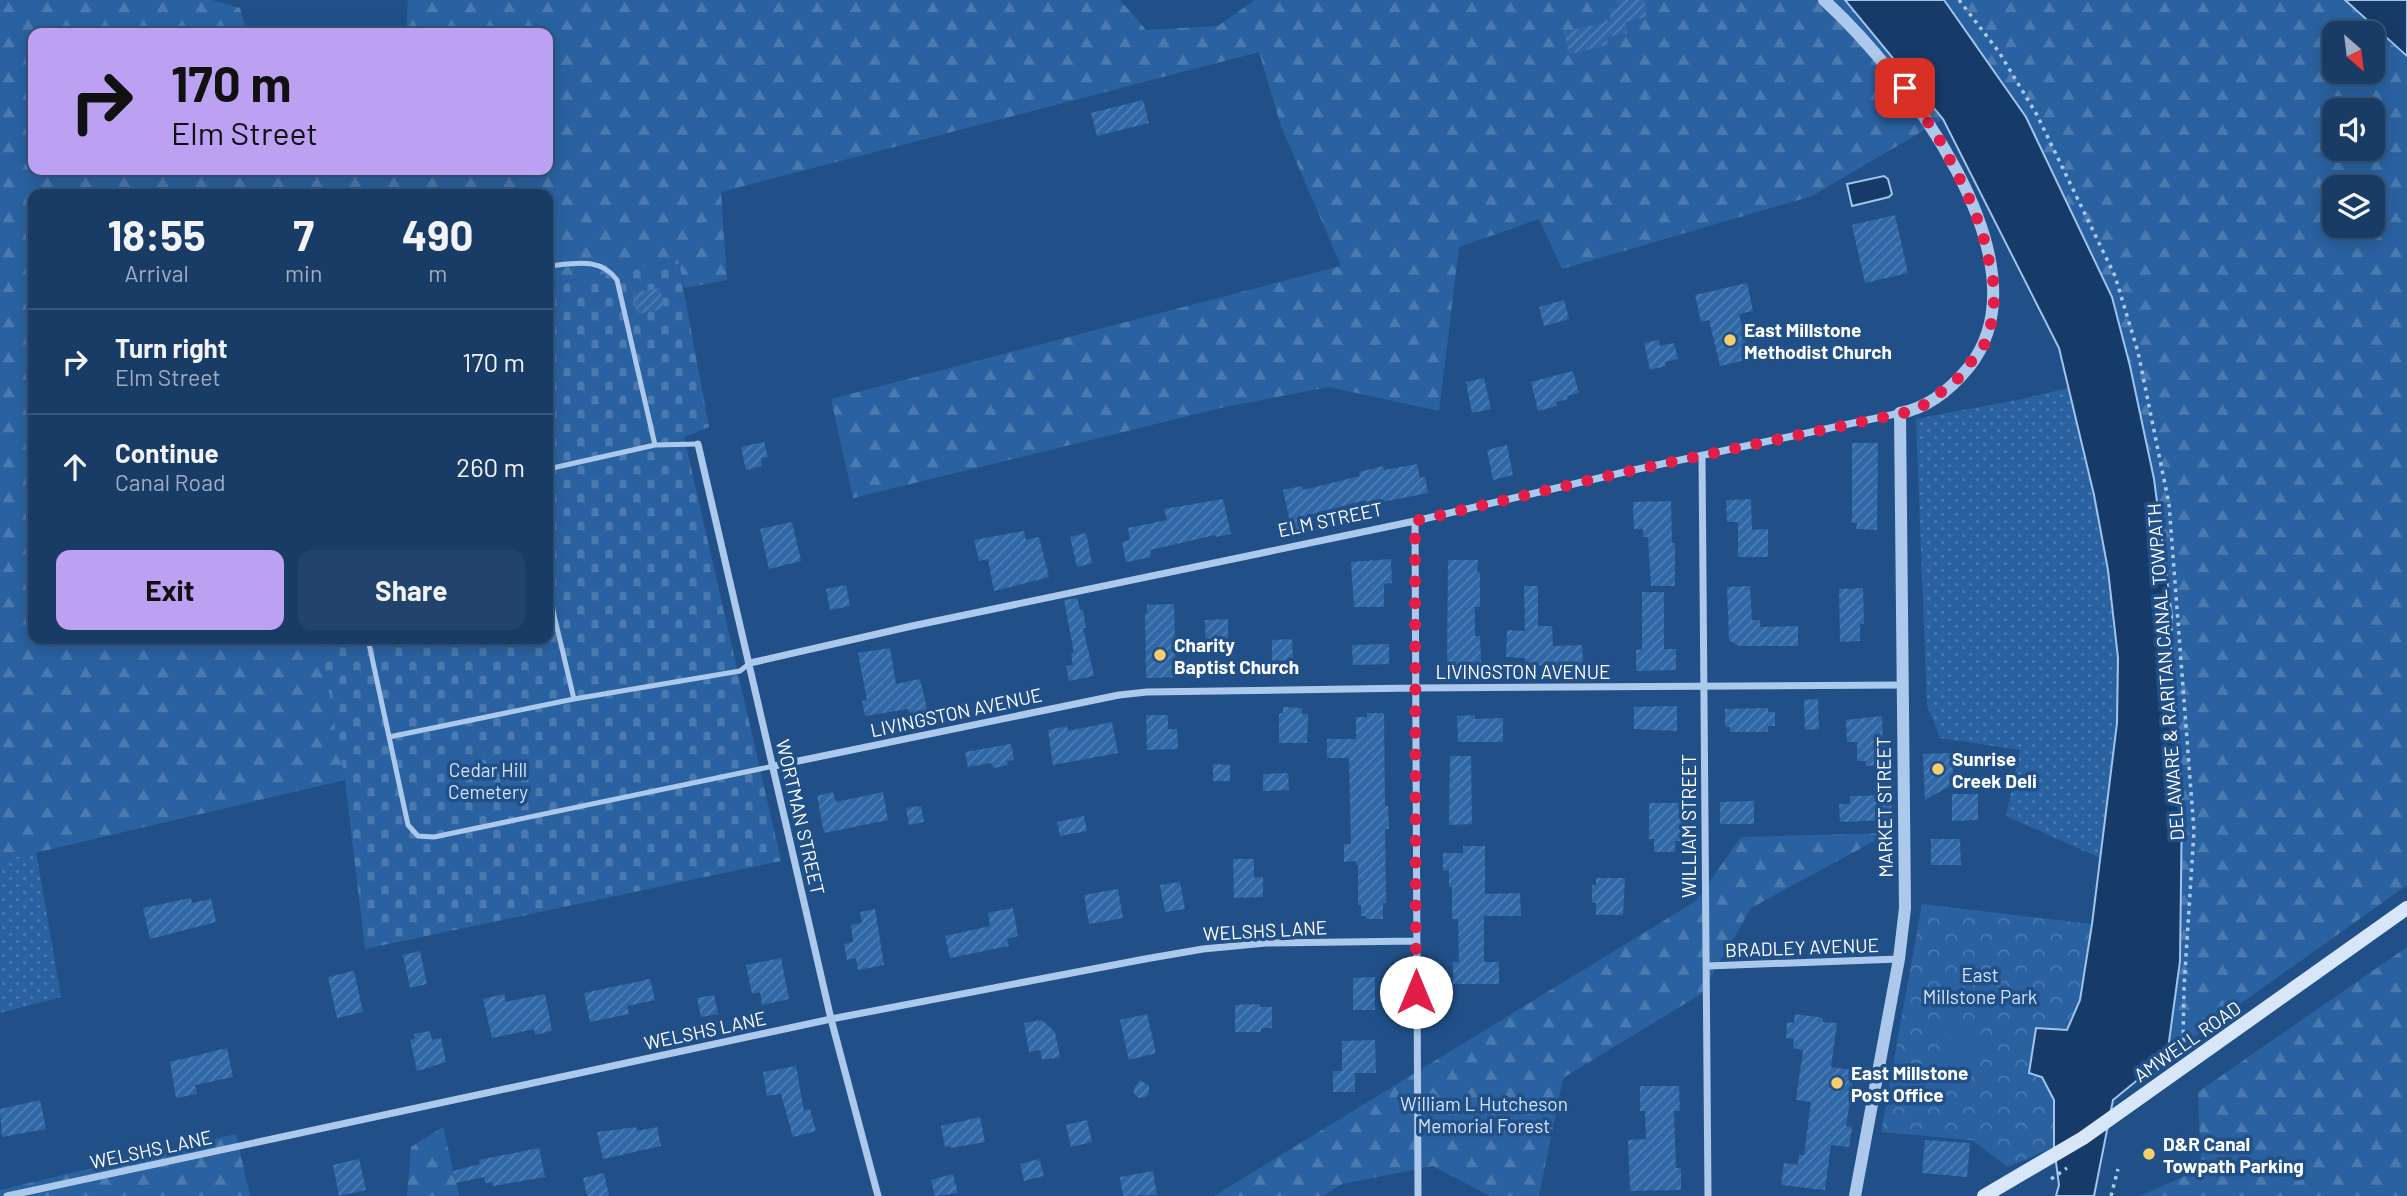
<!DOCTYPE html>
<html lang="en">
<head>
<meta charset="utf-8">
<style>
	body { margin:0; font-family:Barlow,sans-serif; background:#22436d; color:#f1f3f6; height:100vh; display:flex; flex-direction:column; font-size:26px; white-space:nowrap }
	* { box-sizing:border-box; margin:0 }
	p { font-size:23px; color:#9fadc0 }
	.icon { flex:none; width:38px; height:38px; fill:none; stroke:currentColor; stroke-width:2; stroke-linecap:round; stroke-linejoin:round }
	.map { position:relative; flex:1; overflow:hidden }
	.drawer { position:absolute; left:28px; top:189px; width:525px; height:455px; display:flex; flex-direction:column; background:#193c67; border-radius:14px; box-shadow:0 4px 18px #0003,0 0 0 2px #37567b }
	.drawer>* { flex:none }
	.banner { position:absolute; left:28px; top:28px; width:525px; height:147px; border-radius:14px; box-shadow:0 4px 18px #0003,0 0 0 2px #37567b; background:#bca0f2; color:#111; overflow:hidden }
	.needle { width:46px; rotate:152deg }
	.buttons { position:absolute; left:2322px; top:21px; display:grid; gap:14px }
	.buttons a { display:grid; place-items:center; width:63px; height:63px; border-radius:14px; background:#193c67; box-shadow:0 4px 18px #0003,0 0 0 2px #37567b; font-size:35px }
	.pin { position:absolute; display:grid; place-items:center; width:60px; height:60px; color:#fff; margin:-30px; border-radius:14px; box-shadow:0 4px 10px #0006 }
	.me { position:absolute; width:77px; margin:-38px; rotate:0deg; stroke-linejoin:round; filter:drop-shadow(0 0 5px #0008) }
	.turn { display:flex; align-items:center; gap:24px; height:147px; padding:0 28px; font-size:32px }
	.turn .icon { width:91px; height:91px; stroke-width:2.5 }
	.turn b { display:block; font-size:49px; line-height:60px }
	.eta { display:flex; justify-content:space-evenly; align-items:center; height:119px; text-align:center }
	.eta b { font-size:42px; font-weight:700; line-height:49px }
	.primary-button { display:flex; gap:14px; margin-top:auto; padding:14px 28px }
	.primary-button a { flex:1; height:80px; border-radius:14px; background:#bca0f2; color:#111; font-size:28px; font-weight:700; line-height:80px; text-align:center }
	.primary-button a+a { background:#22436d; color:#f1f3f6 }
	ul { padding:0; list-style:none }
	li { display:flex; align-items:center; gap:21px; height:105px; padding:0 28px; border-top:2px solid #37567b }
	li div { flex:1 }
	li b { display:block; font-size:26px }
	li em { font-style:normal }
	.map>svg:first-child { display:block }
	.grass { fill:url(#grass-dots) }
	.forest { fill:url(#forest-firs); fill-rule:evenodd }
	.cemetery { fill:url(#cemetery-stones) }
	.park { fill:url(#park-crowns) }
	.garden { fill:#2a62a1 }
	.water { fill:#163b68; stroke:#a0c4ec; stroke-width:2 }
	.building { fill:url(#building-hatch) }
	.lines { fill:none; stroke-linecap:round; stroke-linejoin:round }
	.path { stroke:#acc9eb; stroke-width:3.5; stroke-dasharray:3.5 5; stroke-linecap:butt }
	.service { stroke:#acc9eb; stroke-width:5 }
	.minor { stroke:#acc9eb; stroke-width:7 }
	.tertiary { stroke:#acc9eb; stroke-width:12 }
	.secondary { stroke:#d7e6f8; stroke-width:14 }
	.route { stroke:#e11d48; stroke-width:12; stroke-dasharray:0 21.6 }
	.poi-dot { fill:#f7cd6d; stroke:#215089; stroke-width:2.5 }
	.labels { text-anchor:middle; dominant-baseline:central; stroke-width:7; stroke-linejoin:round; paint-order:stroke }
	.poi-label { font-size:19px; font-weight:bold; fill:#fff; stroke:#215089; text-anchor:start }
	.street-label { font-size:19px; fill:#fff; stroke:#215089 }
	.park-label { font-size:19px; fill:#d1e3f8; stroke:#215089 }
</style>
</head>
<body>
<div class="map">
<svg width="2407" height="1196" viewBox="0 0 2407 1196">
	<defs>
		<pattern id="grass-dots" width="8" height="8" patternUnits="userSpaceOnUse" patternTransform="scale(1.75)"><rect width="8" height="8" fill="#2a62a1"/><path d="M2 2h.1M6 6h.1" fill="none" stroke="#4a7aaf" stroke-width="1.8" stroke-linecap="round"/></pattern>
		<pattern id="forest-firs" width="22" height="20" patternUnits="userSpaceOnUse" patternTransform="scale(1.75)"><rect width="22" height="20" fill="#2a62a1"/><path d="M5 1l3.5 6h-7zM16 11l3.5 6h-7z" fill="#4a7aaf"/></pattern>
		<pattern id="cemetery-stones" width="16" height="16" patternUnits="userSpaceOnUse" patternTransform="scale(1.75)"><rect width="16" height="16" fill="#2a62a1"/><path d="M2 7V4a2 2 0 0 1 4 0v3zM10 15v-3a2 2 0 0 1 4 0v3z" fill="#4a7aaf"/></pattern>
		<pattern id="park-crowns" width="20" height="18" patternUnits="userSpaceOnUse" patternTransform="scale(1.75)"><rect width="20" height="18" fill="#2a62a1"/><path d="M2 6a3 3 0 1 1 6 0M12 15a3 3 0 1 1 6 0" fill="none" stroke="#4a7aaf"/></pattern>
		<pattern id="building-hatch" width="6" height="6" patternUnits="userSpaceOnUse" patternTransform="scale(1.75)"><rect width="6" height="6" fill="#3067a6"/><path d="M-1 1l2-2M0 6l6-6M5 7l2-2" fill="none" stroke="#4f7eb3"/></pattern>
	</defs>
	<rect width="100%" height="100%" fill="#215089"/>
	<path class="grass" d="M2069 388C2090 476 2112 565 2118 656 2122 723 2108 792 2100 858L2006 816 2020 750 1940 738 1927 705 1916 419 2022 399Z
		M36 852 61 997 0 1013V861Z"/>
	<path class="forest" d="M0 0H212L240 8 247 33H33V170H548V33H406L408 0H1120L1146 30 1218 26 1255 0H1845L1943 119 1812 196 1562 269 1539 219 1459 247 1439 411 1329 387 1225 407 853 498 831 399 1341 266 1281 126 1259 52 721 192 727 280 684 288 678 260 548 285V194H33V639H319L345 780 0 861Z
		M1944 0H2407V885L2167 1056 2180 961 2182 802 2171 648 2172 616 2154 479 2112 297 2026 117ZM2334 33H2373V72H2334ZM2334 110H2373V149H2334ZM2334 187H2373V226H2334Z
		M1889 833 1751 908 1701 994 1563 1078 1539 1196H1490L1433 1166 1342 1184 1323 1196H1214L1696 901 1741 837Z
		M2407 947V1196H2140L2201 1169 2198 1092Z
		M443 1127 459 1196H407L411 1147Z
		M236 1134 250 1196H0V1190Z"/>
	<path class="cemetery" d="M678 260 709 427 684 437 781 861 365 949 345 780 319 639H548V285Z"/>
	<path class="park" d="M1922 904 2092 924 2080 1000 2067 1030 2036 1029 2029 1073 2042 1077 2054 1100V1147L2008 1167 1972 1140 1881 1132Z"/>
	<path class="garden" d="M1947 1025 1978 1030 1969 1092 1938 1088Z"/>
	<path class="water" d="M1845 0H1944L2026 117 2112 297 2130 366 2154 479 2172 616 2171 648 2182 802 2180 961 2167 1056 2113 1100 2094 1196H2056L2059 1185 2054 1147V1100L2042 1077 2029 1073 2036 1028 2067 1030 2080 1000 2092 924 2117 723 2118 658 2108 570 2094 495 2059 348 1943 119Z
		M2345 0H2407V56Z
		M1884 176 1888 179 1892 194 1889 197 1852 206 1847 184Z"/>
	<path class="building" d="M1617 0H1644L1647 17 1625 22 1627 33 1607 37 1608 45 1569 54 1564 32 1611 21 1609 9 1618 7Z
		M1143 100 1149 123 1097 136 1091 113Z
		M1895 215 1908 273 1865 283 1852 225Z
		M1747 283 1753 311 1739 314 1750 359 1720 366 1709 320 1701 322 1695 295Z
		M660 288 664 309 637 314 633 293Z
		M1564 300 1569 319 1544 326 1539 307Z
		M1659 340 1660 346 1674 343 1678 359 1665 362 1666 366 1650 370 1644 343Z
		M1573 371 1579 393 1567 396 1568 399 1556 402 1557 406 1538 411 1531 382Z
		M1484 378 1491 409 1472 413 1466 382Z
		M764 442 768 457 761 458 762 466 746 470 741 447Z
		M1852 443H1878L1877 530 1856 529 1857 523H1852Z
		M1507 445 1513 475 1493 480 1487 450Z
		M1417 464 1420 478 1425 477 1428 493 1367 505 1366 500 1312 514 1314 522 1308 524 1309 527 1292 531 1283 490 1302 486 1303 490 1360 476 1359 472 1383 466 1384 470Z
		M1223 499 1231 534 1216 537 1215 535 1150 550 1151 557 1126 562 1122 542 1130 540 1128 528 1167 520 1164 509Z
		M1751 499 1752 530 1768 529V557H1738V522H1727L1726 500Z
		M1671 501 1672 543H1675V586H1651L1648 537H1643V529H1634L1633 502Z
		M792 522 801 561 769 569 760 529Z
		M1024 531 1026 540 1039 537 1049 577 994 591 988 559 979 561 974 540Z
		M1086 533 1092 563 1077 567 1070 537Z
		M1391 559 1392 583 1384 584V607H1354L1351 562Z
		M1448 560H1478L1477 572H1480V607H1475V636H1480L1481 664 1447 665Z
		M846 585 850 606 830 610 826 589Z
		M1524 586H1538V626H1552L1553 646 1582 645 1583 664 1526 666 1525 658 1506 657 1507 630 1525 631Z
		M1750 586 1752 620H1760V627L1798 626V646H1739L1729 640 1727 587Z
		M1863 588 1864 624H1860V641L1840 642 1839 589Z
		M1642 592H1664V649H1676V670L1636 671V650L1642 649Z
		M1077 598 1080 610H1083L1086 628H1083L1094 676 1069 681 1066 666 1073 665 1071 654 1074 653 1064 600Z
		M1174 604 1176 677 1146 678 1145 614 1147 613V605Z
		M1228 619V653H1206L1205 620Z
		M1292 639 1293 669H1272V640Z
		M1389 644V664L1353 665 1352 645Z
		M890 648 896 684 920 679 928 713 909 717 908 709 865 716 862 701 867 700 858 653Z
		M1818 699 1819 729 1805 730 1804 700Z
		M1677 706V731L1634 729V707Z
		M1283 707 1302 708V714H1308L1307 743H1279V714L1283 713Z
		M1768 708V712H1775V726H1768V732H1730V727H1725V709Z
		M1367 713H1384L1385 806H1388L1389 829H1385L1386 903H1383V919H1366V916H1361V905H1358V865H1356V861L1344 862V844H1351L1349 758H1327V739H1356V717H1367Z
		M1146 715H1168V729H1177L1178 749 1147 750Z
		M1475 715V719L1503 718V742H1458L1457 716Z
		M1882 716 1883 745H1890V765L1866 766V761H1857V742H1847L1846 720Z
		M1112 722 1118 753 1053 765 1048 730 1067 726 1068 731Z
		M1011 744 1014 760 1007 761 1008 765 994 768 991 763 968 767 965 752Z
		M1953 753V784L1925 800 1923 754Z
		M1450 756H1471L1472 824 1449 825Z
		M1213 764 1230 765V781H1213Z
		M1288 773 1289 790 1263 791V774Z
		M833 792 836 802 883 792 888 820 824 833 817 796Z
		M1952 794H1978V820L1952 821Z
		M1891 795 1892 820 1840 822 1839 804H1850V796Z
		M1754 801V824H1720V802Z
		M1649 803H1683V841H1675V852H1654V839H1649Z
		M921 806 924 822 909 825 906 808Z
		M1084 816 1087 831 1060 836 1057 822Z
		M1931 839H1960L1961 865H1931Z
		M1463 846H1485V894L1520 893 1521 916H1484V962H1499V984H1453V962H1459L1458 919H1452V887H1449V870L1443 871V853H1463Z
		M1233 859H1254V878L1263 877V897L1234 898Z
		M1596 878H1625L1623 915H1596V903H1592V885H1596Z
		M1180 882 1185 909 1165 912 1160 885Z
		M1118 889 1123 918 1089 924 1084 895Z
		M191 898 192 903 211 899 216 922 150 939 143 908Z
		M1013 908 1018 936 1007 939 1009 946 950 958 945 936 990 926 988 913Z
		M875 909 884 965 858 970 856 958 847 960 844 944 853 942 851 925 862 923 860 912Z
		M420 951 427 984 410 988 403 955Z
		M781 958 789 999 762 1005 760 992 752 994 746 965Z
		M354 971 363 1012 337 1018 328 977Z
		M1375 977V1010H1353V978Z
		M650 979 655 1000 627 1006 629 1014 590 1022 584 993Z
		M504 994 506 1002 545 994 552 1031 535 1035 534 1029 492 1038 483 999Z
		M714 995 718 1014 701 1017 697 998Z
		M1260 1004V1007H1272V1028H1261V1032H1235V1005Z
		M1147 1014 1156 1053 1129 1060 1120 1020Z
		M1795 1014 1823 1018V1022L1837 1023 1831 1067 1855 1070 1846 1126 1852 1127 1849 1147 1831 1145 1825 1190 1781 1185 1784 1163 1798 1165 1799 1155H1804L1811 1102 1796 1100 1803 1050 1793 1048 1794 1039 1786 1038 1787 1022 1794 1023Z
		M1042 1020 1055 1032 1060 1057 1042 1060 1040 1050 1029 1052 1024 1023Z
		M430 1031 432 1040 441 1038 446 1062 417 1071 410 1040 415 1039 414 1034Z
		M1375 1040 1376 1073H1355V1092H1333V1071H1342V1041Z
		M227 1048 233 1077 195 1085 197 1094 176 1098 170 1062Z
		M796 1066 804 1111 810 1109 816 1131 793 1137 781 1094 767 1096 763 1072Z
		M1140 1080 1149 1086V1093L1146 1097 1139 1098 1134 1094V1088Z
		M1640 1086H1679L1680 1111H1674L1676 1168H1681V1190L1630 1191 1628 1140 1646 1139 1645 1111H1640Z
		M40 1100 46 1129 2 1137 0 1109Z
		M980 1117 985 1142 951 1148 950 1146 945 1147 941 1126Z
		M1087 1120 1092 1142 1071 1147 1066 1125Z
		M636 1127 637 1131 657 1127 661 1146 603 1159 597 1132Z
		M1925 1140 1970 1143 1967 1177 1922 1173Z
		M539 1148 545 1177 493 1186 492 1182 485 1183 484 1177 456 1183 453 1171 480 1164 479 1160Z
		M359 1159 366 1190 339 1196 333 1165Z
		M1039 1159 1044 1176 1024 1181 1020 1164Z
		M1153 1171 1157 1195 1123 1196 1120 1177Z
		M604 1173 609 1196H587L583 1178Z
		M953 1174 958 1193 935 1196 931 1180Z"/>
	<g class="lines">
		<path class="path" d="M1959 0 1999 52 2037 115 2115 276 2138 352 2169 504 2194 831 2184 987 2183 1047
			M2051 1179 2067 1168
			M2111 1196 2118 1169"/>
		<path class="service" d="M548 266C573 264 600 256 617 280L655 445 698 444
			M548 469 655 445
			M548 590 574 699 740 671 750 663
			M368 639 408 825 418 836 434 837 774 766
			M389 737 574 699"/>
		<path class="minor" d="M698 444 831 1019 878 1196
			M1702 456 1708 1196
			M1415 521 1418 1196
			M750 663 912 626 1415 521 1629 471 1900 413
			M774 766 1119 695 1147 692 1415 688 1901 685
			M1707 966 1899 959
			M7 1196 831 1019 1145 959 1203 949 1266 943 1416 941"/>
		<path class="tertiary" d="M1824 0C1901 70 2052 262 1969 367 1951 389 1928 408 1900 413L1905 908 1899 959 1855 1196"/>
		<path class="secondary" d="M1984 1196 2083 1138 2407 908"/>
	</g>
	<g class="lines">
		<path class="route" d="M1416 992 1415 521 1629 471 1917 410 1956 381 1984 345 1990 330 1994 308 1993 279 1982 231 1966 191 1938 137 1905 88"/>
	</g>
	<g class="poi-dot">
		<circle cx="1730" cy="340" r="7"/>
		<circle cx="1160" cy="655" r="7"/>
		<circle cx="1938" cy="769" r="7"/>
		<circle cx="1837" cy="1083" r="7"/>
		<circle cx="2149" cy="1154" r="7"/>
	</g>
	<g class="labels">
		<g class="poi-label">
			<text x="1744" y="329">East Millstone<tspan x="1744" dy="22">Methodist Church</tspan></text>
			<text x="1174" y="644">Charity<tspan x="1174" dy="22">Baptist Church</tspan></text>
			<text x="1952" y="758">Sunrise<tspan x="1952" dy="22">Creek Deli</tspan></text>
			<text x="1851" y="1072">East Millstone<tspan x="1851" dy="22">Post Office</tspan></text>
			<text x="2163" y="1143">D&amp;R Canal<tspan x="2163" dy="22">Towpath Parking</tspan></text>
		</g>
		<g class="street-label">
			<text transform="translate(1330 519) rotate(-12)">ELM STREET</text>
			<text x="1523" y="671">LIVINGSTON AVENUE</text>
			<text transform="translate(2165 672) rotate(-94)">DELAWARE &amp; RARITAN CANAL TOWPATH</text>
			<text transform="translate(956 712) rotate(-12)">LIVINGSTON AVENUE</text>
			<text transform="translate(1884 807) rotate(-91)">MARKET STREET</text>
			<text transform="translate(801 817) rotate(77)">WORTMAN STREET</text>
			<text transform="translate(1688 826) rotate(-90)">WILLIAM STREET</text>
			<text transform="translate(1265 930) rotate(-3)">WELSHS LANE</text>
			<text transform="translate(1802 947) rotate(-2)">BRADLEY AVENUE</text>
			<text transform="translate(705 1030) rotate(-12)">WELSHS LANE</text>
			<text transform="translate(2187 1041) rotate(-35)">AMWELL ROAD</text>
			<text transform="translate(151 1149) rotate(-12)">WELSHS LANE</text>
		</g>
		<g class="park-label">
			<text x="488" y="769">Cedar Hill<tspan x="488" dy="22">Cemetery</tspan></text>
			<text x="1980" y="974">East<tspan x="1980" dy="22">Millstone Park</tspan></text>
			<text x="1484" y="1103">William L Hutcheson<tspan x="1484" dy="22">Memorial Forest</tspan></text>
		</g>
	</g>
</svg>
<div class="buttons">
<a><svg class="needle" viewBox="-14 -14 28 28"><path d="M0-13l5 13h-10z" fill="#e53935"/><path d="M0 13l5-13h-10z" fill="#9fadc0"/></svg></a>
<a><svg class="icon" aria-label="sound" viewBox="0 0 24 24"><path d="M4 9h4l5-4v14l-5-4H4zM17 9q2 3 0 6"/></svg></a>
<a><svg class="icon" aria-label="layers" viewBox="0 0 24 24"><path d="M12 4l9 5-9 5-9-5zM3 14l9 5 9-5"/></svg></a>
</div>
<div class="pin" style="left:1905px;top:88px;background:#d93025"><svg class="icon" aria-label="arrive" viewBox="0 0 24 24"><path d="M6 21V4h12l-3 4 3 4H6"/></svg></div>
<svg class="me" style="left:1416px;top:992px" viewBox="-20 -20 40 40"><circle r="19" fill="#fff"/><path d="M0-13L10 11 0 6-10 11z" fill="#e11d48"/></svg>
<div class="banner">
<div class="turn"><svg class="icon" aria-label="right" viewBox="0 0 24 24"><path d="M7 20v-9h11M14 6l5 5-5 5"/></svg><div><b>170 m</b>Elm Street</div></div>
</div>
<section class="drawer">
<div class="eta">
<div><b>18:55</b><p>Arrival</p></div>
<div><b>7</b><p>min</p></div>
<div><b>490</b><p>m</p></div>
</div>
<ul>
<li><svg class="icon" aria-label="right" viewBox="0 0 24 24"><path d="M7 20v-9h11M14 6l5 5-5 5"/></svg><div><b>Turn right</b><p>Elm Street</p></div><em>170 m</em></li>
<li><svg class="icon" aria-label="ahead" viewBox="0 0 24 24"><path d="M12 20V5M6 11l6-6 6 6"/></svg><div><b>Continue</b><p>Canal Road</p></div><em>260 m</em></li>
</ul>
<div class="primary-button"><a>Exit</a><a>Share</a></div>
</section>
</div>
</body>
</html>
